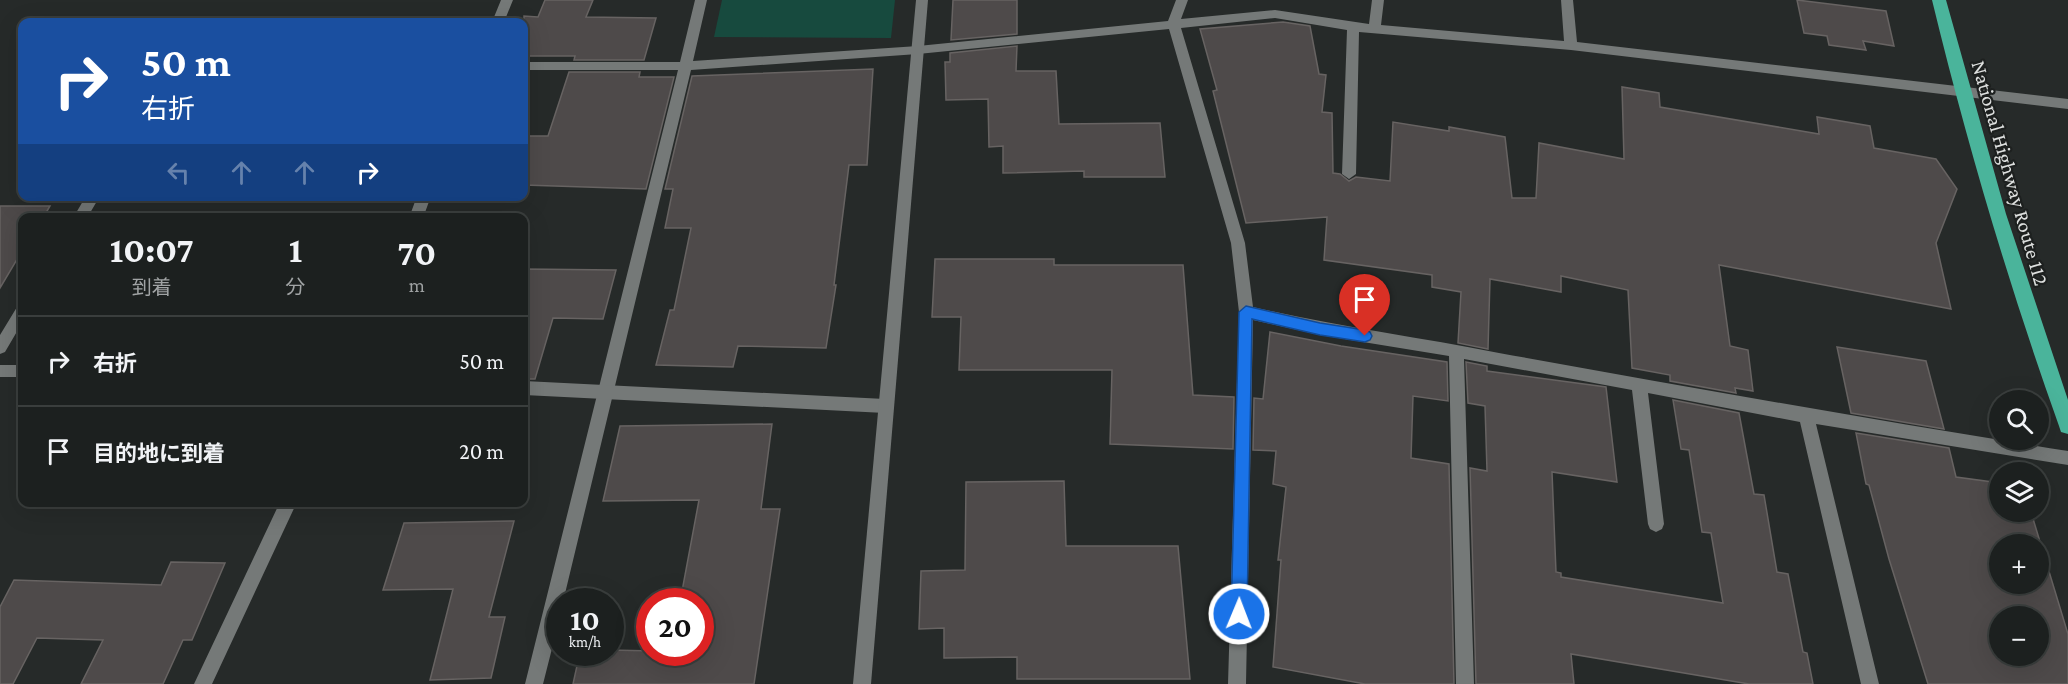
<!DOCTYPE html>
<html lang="ja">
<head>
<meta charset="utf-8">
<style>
	body { margin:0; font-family:"Crimson Pro","Noto Sans JP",serif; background:#292d2c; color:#f1f3f6; height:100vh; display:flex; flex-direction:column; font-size:22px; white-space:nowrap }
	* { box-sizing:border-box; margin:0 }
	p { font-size:20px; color:#a0a3a4 }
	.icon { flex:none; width:33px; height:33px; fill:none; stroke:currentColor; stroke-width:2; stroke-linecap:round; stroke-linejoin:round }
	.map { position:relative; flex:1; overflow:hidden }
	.panel { position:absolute; left:18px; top:213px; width:510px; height:294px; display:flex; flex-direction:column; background:#1c201f; border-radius:12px; box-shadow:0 6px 24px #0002,0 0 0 2px #3a3e3d }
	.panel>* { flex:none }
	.hud { position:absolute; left:18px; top:18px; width:510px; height:183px; border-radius:12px; box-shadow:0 6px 24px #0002,0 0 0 2px #3a3e3d; background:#1a4fa0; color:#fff; overflow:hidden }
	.fabs { position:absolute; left:1989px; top:390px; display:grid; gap:12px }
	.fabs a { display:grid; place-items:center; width:60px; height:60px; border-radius:50%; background:#1c201f; box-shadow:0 6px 24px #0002,0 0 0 2px #3a3e3d; font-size:30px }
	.speed { position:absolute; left:546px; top:588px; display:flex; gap:12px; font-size:30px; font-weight:700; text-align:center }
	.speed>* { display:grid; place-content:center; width:78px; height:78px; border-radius:50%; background:#1c201f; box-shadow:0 6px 24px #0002,0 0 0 2px #3a3e3d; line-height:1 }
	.speed small { font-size:15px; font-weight:400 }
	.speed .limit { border:9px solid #d22; background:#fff; color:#111 }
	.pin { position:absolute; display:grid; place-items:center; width:51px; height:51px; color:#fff; margin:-62px -26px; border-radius:50% 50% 50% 0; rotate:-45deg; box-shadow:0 0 6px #0007 }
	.pin .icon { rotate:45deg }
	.me { position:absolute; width:66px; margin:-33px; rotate:1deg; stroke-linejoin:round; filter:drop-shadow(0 0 4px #0008) }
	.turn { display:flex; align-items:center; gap:21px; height:126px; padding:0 24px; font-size:27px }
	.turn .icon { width:78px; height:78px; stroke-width:2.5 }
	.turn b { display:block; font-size:42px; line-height:51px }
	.lanes { display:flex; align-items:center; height:57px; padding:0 24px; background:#0003; justify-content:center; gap:30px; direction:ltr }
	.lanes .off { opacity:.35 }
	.eta { display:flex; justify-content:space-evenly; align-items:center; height:102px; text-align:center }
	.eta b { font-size:36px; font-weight:700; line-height:42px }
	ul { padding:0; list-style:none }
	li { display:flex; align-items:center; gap:18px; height:90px; padding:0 24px; border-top:2px solid #3a3e3d }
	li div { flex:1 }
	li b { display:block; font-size:22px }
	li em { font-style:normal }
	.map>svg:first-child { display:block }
	.green { fill:#174a3e }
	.building { fill:#4e4a4a; stroke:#676362; stroke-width:1.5; fill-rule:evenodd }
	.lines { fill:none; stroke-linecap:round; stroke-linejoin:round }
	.lane { fill:#757978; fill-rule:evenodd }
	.street { fill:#757978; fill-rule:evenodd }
	.secondary { fill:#757978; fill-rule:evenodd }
	.highway { fill:#4ab49b; fill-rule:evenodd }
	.route { fill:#1a73e8; stroke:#114b97; stroke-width:1.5 }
	.labels { text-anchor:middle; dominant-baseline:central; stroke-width:4.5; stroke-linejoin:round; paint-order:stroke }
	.street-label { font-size:21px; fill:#dee0df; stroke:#1d201f }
</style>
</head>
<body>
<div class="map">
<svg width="2068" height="684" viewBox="0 0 2068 684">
	<rect width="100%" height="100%" fill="#262a29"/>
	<path class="green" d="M722 0H895L891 38 714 37Z"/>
	<path class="building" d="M545 0H593L586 17 656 18 644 60H574L575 56H524V16L538 17Z
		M953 0H1017V34L951 40Z
		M1797 0 1886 11 1894 46 1863 41 1866 50 1829 45 1827 36 1804 33Z
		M1283 22 1310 26 1319 74 1326 75 1322 112 1332 113 1333 173 1340 174 1349 181 1356 177 1390 181 1393 122 1449 131V127L1505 137 1512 198H1536L1539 143 1624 159 1622 87 1659 93 1660 107 1819 134 1817 117 1870 126 1874 148 1936 159 1957 189 1936 243 1951 309 1719 265 1730 346 1748 350 1753 391 1735 388 1736 393 1670 381V375L1632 368 1628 290 1561 276V292L1490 279 1488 349 1458 343 1461 292 1432 287V275L1324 260 1327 217 1246 223 1213 91 1217 90 1200 29Z
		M1017 46 1016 71H1056L1059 124 1160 123 1165 177H1084V171L1003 173V146L989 147 988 99 946 100 945 62H950V53Z
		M873 69 867 165H849L834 285H836L826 348 738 346 733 367 656 365 670 310H674L691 228H665L673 189H665L692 76Z
		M569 72H640L639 77H674L646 189 524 185V136H548Z
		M0 206H50L43 218H22V251L0 288Z
		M935 259H1054V265H1183L1193 395 1234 397 1233 449 1110 444 1112 370H959L961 317H932Z
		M524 269 616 270 603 319 553 318 535 379H524Z
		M1270 332 1341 346 1447 362 1448 401 1413 396 1411 458 1449 464 1454 684H1365L1273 667 1281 560H1278L1286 487 1273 484 1276 451 1253 450 1254 398 1263 399Z
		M1837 347 1926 361 1944 429 1851 413Z
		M1466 362 1487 366V371L1606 387 1617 482 1552 472 1556 572 1561 573V577L1723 603 1711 533 1702 532 1689 450 1681 449 1673 400 1739 413 1754 494 1764 495 1777 572 1788 574 1803 652 1807 653 1813 684H1749L1571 654 1574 684H1476L1470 468 1487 471 1485 406 1468 403Z
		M772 424 761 509H780L754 684H573L580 652H610V650L700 652V602H680L699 500 603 501 620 426Z
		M1856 433 1949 448 1956 477 2000 483V512H2031L2068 634V684H1928L1889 559 1869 485 1866 484ZM2000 544H2038V584H2000ZM2000 616H2038V656H2000Z
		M1064 481 1066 546H1178L1190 679H1017V657L944 658V628L919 629 921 571 965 570 966 482Z
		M514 521 489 617H505L491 678 430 680 453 589 383 590 404 523Z
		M171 562 225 563 192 640H183L163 684H81L103 640 37 638 13 684H0V607L14 580 161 585Z"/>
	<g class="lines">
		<path class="lane" d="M501 0H513L504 22H492Z
			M695 0H707L693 61 918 46 1168 21 1176 0H1188L1181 19 1275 10 1369 24 1372 0H1384L1381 25 1564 41 1561 0H1573L1577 42 2068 99V109L1571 50 1359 32 1356 174 1349 179 1342 174 1347 30 1275 18 1181 28 1245 243 1253 307C1334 326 1417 337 1499 353 1688 387 1878 421 2068 451V465L1816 424 1879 684H1861L1800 422 1648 393 1664 524 1662 529 1656 532 1650 529 1648 524 1632 390 1464 359 1474 684H1456L1449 356 1320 335 1253 320 1246 684H1228L1239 312 1231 243 1169 29 918 54 691 70 563 602H560V617L543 684H525L678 70H524V62H680Z
			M86 196H100L87 218H73Z
			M417 196H431L423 218H409Z
			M22 305V323L5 352 0 354V335L17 307Z
			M280 502H297L212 684H194Z"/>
		<path class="street" d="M0 365H22V377H0Z
			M524 381 885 399 890 401 893 406 890 411 885 413 524 395Z"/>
		<path class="secondary" d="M916 0H928L871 684H853Z"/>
		<path class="highway" d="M1932 0H1946L2006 214 2068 400V434L2061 432 2059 426C2009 286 1967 144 1932 0Z"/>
	</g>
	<path class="route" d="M1246 306 1320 323 1365 330 1370 332 1372 336 1370 340 1365 342 1320 335 1252 319 1247 614 1244 620 1239 622 1233 620 1231 614 1239 312Z"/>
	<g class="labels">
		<g class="street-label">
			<text transform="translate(2010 173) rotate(74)">National Highway Route 112</text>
		</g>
	</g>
</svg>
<div class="fabs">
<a><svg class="icon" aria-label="search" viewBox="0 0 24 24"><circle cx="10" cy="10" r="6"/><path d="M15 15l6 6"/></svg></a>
<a><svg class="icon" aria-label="layers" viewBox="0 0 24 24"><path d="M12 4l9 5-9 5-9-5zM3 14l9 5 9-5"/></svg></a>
<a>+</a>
<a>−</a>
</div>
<div class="speed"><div>10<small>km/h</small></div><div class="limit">20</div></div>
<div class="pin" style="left:1365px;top:336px;background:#d93025"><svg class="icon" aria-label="arrive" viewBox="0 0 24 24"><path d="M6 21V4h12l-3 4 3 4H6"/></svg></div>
<svg class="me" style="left:1239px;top:614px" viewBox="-20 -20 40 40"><circle r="17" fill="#1a73e8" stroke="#fff" stroke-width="3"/><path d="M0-11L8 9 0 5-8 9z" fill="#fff"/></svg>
<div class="hud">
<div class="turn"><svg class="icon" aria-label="right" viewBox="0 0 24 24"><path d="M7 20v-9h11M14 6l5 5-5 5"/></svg><div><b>50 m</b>右折</div></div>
<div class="lanes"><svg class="icon off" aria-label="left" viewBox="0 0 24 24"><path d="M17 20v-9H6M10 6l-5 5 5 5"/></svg><svg class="icon off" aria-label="ahead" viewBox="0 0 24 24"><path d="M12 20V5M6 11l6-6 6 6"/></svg><svg class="icon off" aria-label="ahead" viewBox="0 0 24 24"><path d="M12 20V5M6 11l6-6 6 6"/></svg><svg class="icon" aria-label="right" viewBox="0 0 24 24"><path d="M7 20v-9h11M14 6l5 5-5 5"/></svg></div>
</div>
<section class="panel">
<div class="eta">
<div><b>10:07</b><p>到着</p></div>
<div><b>1</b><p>分</p></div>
<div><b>70</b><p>m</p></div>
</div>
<ul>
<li><svg class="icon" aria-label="right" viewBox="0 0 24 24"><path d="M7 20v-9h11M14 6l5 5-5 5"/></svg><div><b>右折</b></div><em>50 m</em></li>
<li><svg class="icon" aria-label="arrive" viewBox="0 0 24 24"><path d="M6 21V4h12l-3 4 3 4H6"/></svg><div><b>目的地に到着</b></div><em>20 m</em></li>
</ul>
</section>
</div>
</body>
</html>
